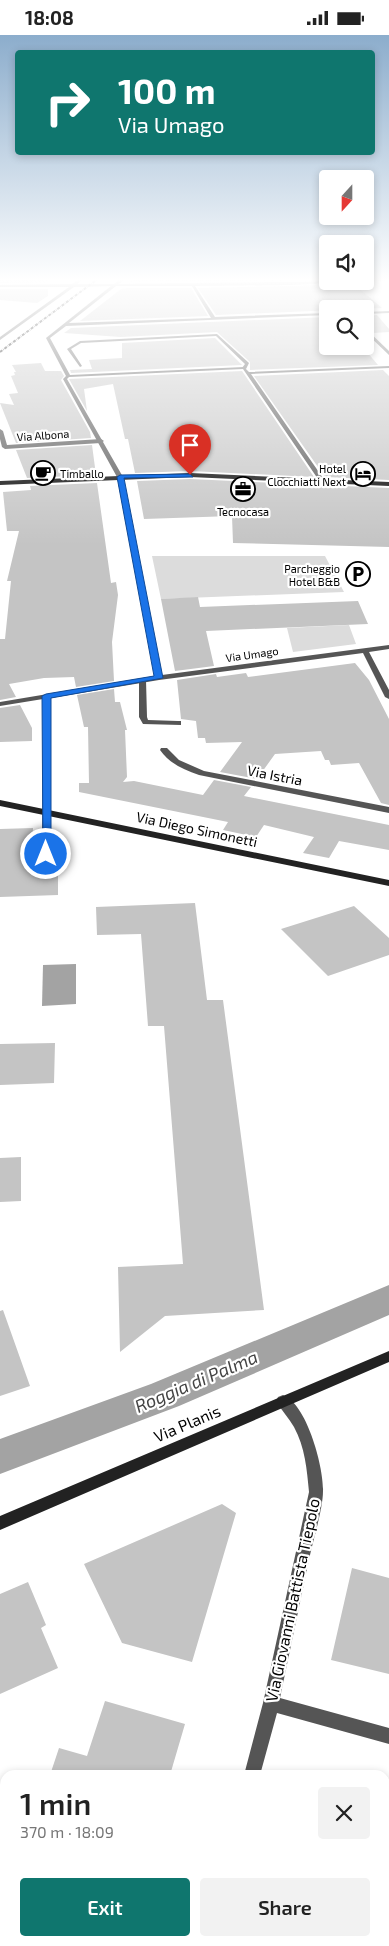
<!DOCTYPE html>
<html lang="en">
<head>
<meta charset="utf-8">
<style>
	body { margin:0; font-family:"Exo 2",sans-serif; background:#f2f2f2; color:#222; height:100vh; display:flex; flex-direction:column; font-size:19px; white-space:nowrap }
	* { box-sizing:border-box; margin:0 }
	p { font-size:16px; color:#767676 }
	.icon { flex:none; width:28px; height:28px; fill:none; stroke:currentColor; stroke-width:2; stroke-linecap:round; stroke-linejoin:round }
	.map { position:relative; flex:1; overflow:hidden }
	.details { position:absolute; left:0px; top:1735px; width:390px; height:176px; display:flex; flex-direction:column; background:#fff; border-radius:15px 15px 0 0; box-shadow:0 2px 8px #0003 }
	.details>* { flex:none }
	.banner { position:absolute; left:15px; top:15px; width:360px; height:105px; border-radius:5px; box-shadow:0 2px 8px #0003; background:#0f766e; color:#fff; overflow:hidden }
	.needle { width:32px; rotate:201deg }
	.tools { position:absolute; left:319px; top:135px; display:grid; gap:10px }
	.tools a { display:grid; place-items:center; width:55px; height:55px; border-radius:5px; background:#fff; box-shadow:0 2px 8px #0003; font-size:25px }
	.pin { position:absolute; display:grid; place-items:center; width:42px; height:42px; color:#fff; margin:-51px -21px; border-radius:50% 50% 50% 0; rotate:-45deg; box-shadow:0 0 5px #0007 }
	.pin .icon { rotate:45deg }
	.me { position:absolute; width:55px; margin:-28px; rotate:0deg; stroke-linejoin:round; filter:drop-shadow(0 0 4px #0008) }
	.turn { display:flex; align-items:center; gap:18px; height:105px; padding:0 20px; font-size:22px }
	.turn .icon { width:65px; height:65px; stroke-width:2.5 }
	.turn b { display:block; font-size:35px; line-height:42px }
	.round { display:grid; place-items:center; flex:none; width:52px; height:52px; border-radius:5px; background:#f2f2f2 }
	.summary { display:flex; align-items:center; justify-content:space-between; height:85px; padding:0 20px }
	h1 { font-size:30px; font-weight:600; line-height:38px }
	.action { display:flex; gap:10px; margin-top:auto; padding:10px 20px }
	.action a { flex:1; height:58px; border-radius:5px; background:#0f766e; color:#fff; font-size:20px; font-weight:600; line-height:58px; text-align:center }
	.action a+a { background:#f2f2f2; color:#222 }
	.status { display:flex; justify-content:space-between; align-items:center; height:35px; padding:0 25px; background:#fff; direction:ltr }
	.status svg { height:14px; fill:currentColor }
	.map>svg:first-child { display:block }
	.green { fill:#dcdcdc }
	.water { fill:#a3a3a3 }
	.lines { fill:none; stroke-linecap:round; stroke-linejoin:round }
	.canal { fill:#a3a3a3; fill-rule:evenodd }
	.building { fill:#c4c4c4 }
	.lane { fill:#555; fill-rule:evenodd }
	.street { fill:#555; fill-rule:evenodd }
	.secondary { fill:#222; fill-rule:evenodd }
	.primary { fill:#000; fill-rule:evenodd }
	.rail { stroke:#000; stroke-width:2; stroke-dasharray:3 1 0.5 1; stroke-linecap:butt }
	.route { fill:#1a73e8; stroke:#114b97 }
	.labels { text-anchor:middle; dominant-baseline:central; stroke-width:4.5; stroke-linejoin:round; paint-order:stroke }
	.far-street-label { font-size:11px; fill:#000; stroke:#fff }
	.far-poi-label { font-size:11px; fill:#000; stroke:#fff; text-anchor:end }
	.street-label { font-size:14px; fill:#000; stroke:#fff }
	.near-street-label { font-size:16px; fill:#000; stroke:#fff }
	.near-water-label { font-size:18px; font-style:italic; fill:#444; stroke:#fff }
</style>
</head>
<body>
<div class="status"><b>18:08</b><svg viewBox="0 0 49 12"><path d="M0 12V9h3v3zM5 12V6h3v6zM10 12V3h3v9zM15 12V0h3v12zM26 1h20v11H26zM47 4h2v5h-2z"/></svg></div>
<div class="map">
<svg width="389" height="1911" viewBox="0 0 389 1911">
	<rect width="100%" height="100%" fill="#fff"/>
	<path class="green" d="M152 521H325L344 557 161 564Z
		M349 590 356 609 293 617 287 593Z"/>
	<path class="water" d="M76 929V969L42 971 43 930Z"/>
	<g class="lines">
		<path class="canal" d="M389 1250V1280L179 1371 0 1439V1404L151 1349Z"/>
	</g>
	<path class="building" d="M0 243H47V247L0 248Z
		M136 243H325L326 245 130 247Z
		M329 250 332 252 355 250 382 273 216 280 198 253Z
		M128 253H191L208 281 80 286 121 254Z
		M0 254H48V261L37 268 0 265Z
		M377 280 389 294V297L373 298 365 291V281Z
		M328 282V311H362L378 330 250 335V327L217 297 121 302 64 298 71 293Z
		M215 303 242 330 71 338 70 335 92 334 89 325 122 323V308Z
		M41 328 45 336H61L64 341 61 345 90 397 91 403 16 408 0 368 14 370 9 359 18 358 11 341 15 340 14 337H16L12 330Z
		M383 335 389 341V445L325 442 254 341Z
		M242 336 314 442 190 436 135 438 128 404H125L113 349 84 354 87 376 69 344Z
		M92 410 96 440 27 443 16 415Z
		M190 444 389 453V512L233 508 232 481 144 484 137 446Z
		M97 448 111 548 116 547 118 560 112 607 114 646 76 652 74 642 44 643 9 649 16 662 0 665V604H5L11 546H7L19 496H7L3 457 31 455 30 451Z
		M198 562 200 572 358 566 368 589 206 596 214 631 175 636 161 564Z
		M355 628 369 645 389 684V770L381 768 359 728 331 730 329 725H325L321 716 275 719 257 744 220 737 242 707 206 708 205 703H198L196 686 181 684 177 645 216 639 217 642 246 638 248 642Z
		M114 654 115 667H120L127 695H125L127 742 123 747 134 746 203 760 214 745 251 752 244 761 389 790V815L339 806 329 823 303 818 314 802 264 790 256 802 223 795 228 787 79 757V748H89L88 692H84L77 660Z
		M20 670 32 693V706L0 707V673Z
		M33 793 31 831 58 830V860L0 862V794Z
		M195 868 207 965H223L264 1275 165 1281 120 1317 118 1232 183 1229 164 991H148L141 899 97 900 96 872Z
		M354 871 389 903V920L328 941 281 894Z
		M55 1008 54 1048 0 1050V1009Z
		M21 1122V1166L0 1167V1123Z
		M3 1275 30 1351 0 1361V1276Z
		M222 1469 236 1478 192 1627 122 1608 84 1529Z
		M352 1533 389 1543V1639L331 1625Z
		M28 1547 46 1590 41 1593 58 1633 0 1659V1559Z
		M105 1666 185 1689 170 1740H50L59 1713 87 1721Z"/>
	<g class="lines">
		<path class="lane" d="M217 299 249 328 246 334 242 333 245 329 216 301 81 308 71 314 82 331 80 332 67 314 80 306Z
			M0 394 3 396 7 410 101 404 104 406 101 408 5 414 2 412 0 404Z
			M139 643 146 645 147 682 148 685 178 686H181V690L143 689 139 682Z"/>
		<path class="street" d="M81 243H85L77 249H114L122 243H126L119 249 365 246V244L389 243V245L290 250 195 251 215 282 328 278V280L66 291 50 303 70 340 244 332 249 337 389 331V333L251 339 325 446 322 448 320 447 243 334 69 342 67 344 123 442 162 640 389 610V614L369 617 389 655V664L385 662 363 618 159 645 51 663 50 819 46 822 42 819 43 664 0 671V667L155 641 117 442 63 344 66 341 46 303 111 251 74 252 0 305V302L69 252H0V250L72 249ZM116 251H192L211 283 69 288Z
			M389 276V278L365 279V277Z
			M365 293 389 316V320L365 297Z
			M161 713H167L179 725 204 736 389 772V778L199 740C183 734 170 729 160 715Z
			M283 1360C307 1369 324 1433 323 1456 323 1473 314 1502 310 1520 300 1567 290 1615 280 1663L389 1693V1709L277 1678 260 1740H244L263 1668 309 1457C307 1435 305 1412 294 1392 289 1383 281 1375 276 1366L278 1362Z
			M201 1906H219L218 1911H200Z"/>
		<path class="secondary" d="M0 765 389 845V851L0 771Z
			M389 1316V1327L0 1495V1481Z"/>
		<path class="primary" d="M190 438 389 447V451L190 442 0 450V446Z"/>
		<path class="rail" d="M0 317 99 243"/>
	</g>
	<linearGradient id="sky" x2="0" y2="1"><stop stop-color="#8cadcc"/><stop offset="0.48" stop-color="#fff"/><stop offset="1" stop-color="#fff" stop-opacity="0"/></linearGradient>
	<rect width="389" height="510" fill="url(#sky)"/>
	<path class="route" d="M190 439 193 442 124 443 163 643 51 663V819L43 821 42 661 46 659 154 641 117 442 120 440Z"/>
	<defs>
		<symbol id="cafe-ring" viewBox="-11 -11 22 22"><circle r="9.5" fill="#fff" stroke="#000" stroke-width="1.5"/><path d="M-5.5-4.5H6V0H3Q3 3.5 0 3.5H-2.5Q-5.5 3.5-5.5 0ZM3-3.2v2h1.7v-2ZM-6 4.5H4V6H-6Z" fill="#000"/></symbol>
		<symbol id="hotel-ring" viewBox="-11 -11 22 22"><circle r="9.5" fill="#fff" stroke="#000" stroke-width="1.5"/><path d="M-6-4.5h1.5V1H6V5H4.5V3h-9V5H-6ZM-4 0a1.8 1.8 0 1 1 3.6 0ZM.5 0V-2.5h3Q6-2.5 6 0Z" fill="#000"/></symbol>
		<symbol id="office-ring" viewBox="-11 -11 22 22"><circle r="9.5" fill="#fff" stroke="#000" stroke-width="1.5"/><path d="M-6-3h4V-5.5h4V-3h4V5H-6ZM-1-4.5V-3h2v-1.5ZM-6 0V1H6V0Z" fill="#000"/></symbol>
		<symbol id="parking-ring" viewBox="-11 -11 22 22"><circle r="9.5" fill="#fff" stroke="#000" stroke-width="1.5"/><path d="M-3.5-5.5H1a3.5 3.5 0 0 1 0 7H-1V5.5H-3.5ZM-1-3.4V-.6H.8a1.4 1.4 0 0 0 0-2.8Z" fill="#000"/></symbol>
	</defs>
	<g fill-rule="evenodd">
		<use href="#cafe-ring" x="29" y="424" width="28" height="28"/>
		<use href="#hotel-ring" x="349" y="425" width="28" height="28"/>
		<use href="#office-ring" x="229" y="440" width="28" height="28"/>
		<use href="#parking-ring" x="344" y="525" width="28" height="28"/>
	</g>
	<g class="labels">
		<g class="far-street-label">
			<text transform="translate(43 400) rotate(-4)">Via Albona</text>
			<text transform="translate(252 619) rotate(-8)">Via Umago</text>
		</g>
		<g class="far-poi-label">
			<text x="346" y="433">Hotel<tspan x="346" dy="13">Clocchiatti Next</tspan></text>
			<text x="60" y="438" text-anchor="start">Timballo</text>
			<text x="243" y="476" text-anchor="middle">Tecnocasa</text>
			<text x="340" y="533">Parcheggio<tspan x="340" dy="13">Hotel B&amp;B</tspan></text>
		</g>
		<g class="street-label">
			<text transform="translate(275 740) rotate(11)">Via Istria</text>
			<text transform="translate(197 794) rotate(12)">Via Diego Simonetti</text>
		</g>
		<g class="near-street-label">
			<text transform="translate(187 1388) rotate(-23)">Via Planis</text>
			<text transform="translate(292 1565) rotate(-78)">Via Giovanni Battista Tiepolo</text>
		</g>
		<g class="near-water-label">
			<text transform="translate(196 1346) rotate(-23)">Roggia di Palma</text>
		</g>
	</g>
</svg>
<div class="tools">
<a><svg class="needle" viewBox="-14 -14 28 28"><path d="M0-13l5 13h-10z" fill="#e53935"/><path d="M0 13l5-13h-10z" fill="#767676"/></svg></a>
<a><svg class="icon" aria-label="sound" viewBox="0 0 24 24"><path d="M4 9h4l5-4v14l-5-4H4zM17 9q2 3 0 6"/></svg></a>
<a><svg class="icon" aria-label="search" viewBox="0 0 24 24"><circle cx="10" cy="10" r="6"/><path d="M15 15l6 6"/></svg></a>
</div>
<div class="pin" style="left:190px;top:440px;background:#d93025"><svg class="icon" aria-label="arrive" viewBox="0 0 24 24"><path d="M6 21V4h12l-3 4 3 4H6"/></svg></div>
<svg class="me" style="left:46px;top:819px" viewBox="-20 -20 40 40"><circle r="17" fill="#1a73e8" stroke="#fff" stroke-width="3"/><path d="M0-11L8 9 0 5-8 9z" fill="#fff"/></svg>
<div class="banner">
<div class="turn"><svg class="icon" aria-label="right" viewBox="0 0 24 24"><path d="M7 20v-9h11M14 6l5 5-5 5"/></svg><div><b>100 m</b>Via Umago</div></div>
</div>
<section class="details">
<div class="summary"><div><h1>1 min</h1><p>370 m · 18:09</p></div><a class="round"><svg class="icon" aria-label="close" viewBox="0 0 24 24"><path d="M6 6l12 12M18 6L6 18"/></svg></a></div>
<div class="action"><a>Exit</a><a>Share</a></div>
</section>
</div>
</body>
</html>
